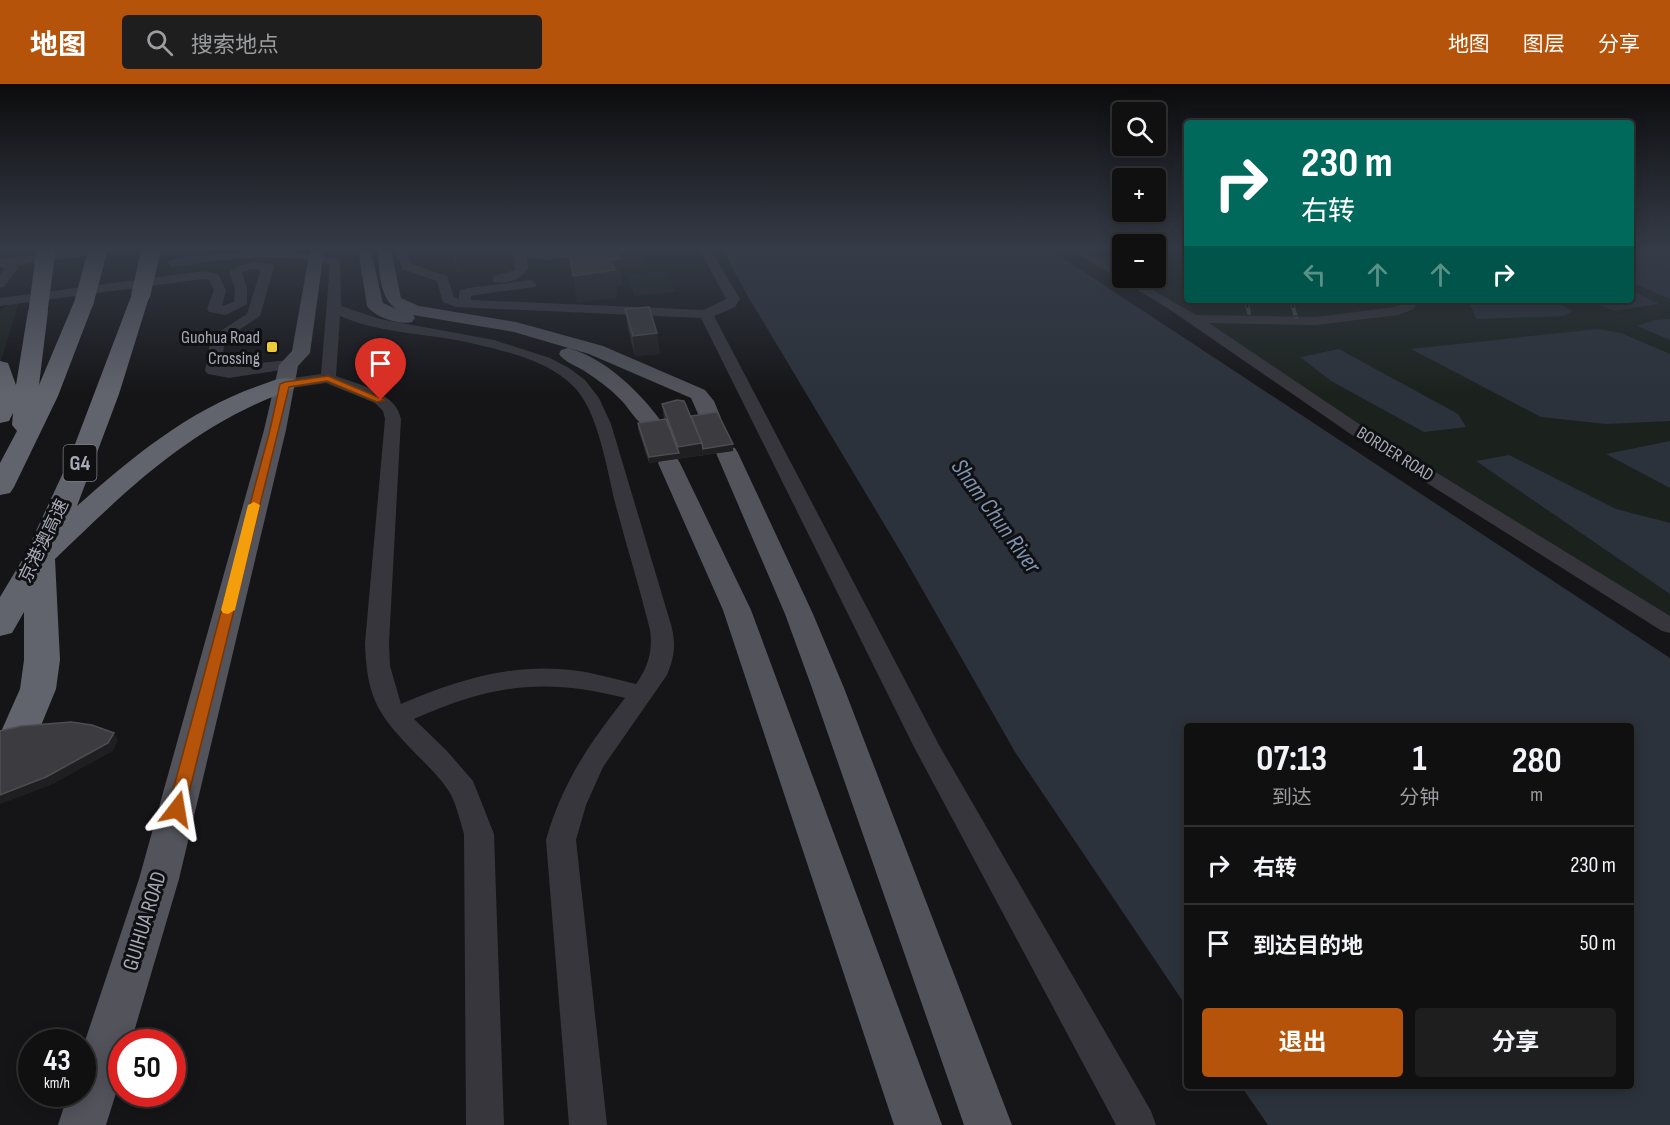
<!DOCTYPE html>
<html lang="zh">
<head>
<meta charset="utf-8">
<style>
	body { margin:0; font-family:"Sofia Sans Condensed","Noto Sans SC",sans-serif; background:#1e1e1f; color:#f1f3f6; height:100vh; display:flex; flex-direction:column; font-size:22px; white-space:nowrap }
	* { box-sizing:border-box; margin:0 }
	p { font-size:20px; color:#9c9d9f }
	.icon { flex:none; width:33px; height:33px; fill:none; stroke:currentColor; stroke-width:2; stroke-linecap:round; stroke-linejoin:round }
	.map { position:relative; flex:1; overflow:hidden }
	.drawer { position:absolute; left:1184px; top:639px; width:450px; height:366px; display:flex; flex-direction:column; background:#101011; border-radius:6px; box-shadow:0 3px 15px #0003,0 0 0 2px #303031 }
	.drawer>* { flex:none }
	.hud { position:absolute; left:1184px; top:36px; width:450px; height:183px; border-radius:6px; box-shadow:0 3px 15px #0003,0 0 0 2px #303031; background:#00695c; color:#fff; overflow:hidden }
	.tools { position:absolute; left:1112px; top:18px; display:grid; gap:12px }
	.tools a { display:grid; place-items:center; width:54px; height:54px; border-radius:6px; background:#101011; box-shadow:0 3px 15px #0003,0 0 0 2px #303031; font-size:30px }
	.speed { position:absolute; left:18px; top:945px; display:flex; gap:12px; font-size:30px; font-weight:700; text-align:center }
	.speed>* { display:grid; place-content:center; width:78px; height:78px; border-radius:50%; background:#101011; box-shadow:0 3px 15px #0003,0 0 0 2px #303031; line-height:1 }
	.speed small { font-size:15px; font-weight:400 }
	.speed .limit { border:9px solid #d22; background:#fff; color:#111 }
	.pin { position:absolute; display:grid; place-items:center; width:51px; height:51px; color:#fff; margin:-62px -26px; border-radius:50% 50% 50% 0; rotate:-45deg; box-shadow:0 0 6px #0007 }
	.pin .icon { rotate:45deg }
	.me { position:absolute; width:66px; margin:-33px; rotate:14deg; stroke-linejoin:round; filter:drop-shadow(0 0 4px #0008) }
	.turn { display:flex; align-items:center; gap:21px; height:126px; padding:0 18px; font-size:27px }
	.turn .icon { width:78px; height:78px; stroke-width:2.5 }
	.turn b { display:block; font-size:42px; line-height:51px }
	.lanes { display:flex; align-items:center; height:57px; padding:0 18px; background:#0003; justify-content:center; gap:30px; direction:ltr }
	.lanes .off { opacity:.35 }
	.eta { display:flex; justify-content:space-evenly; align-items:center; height:102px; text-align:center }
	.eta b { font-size:36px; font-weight:700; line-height:42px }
	.action { display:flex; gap:12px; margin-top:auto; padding:12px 18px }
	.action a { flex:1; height:69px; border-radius:6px; background:#b45309; color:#fff; font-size:24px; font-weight:700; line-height:69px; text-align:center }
	.action a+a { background:#1e1e1f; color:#f1f3f6 }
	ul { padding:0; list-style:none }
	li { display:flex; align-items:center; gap:18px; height:78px; padding:0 18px; border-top:2px solid #303031 }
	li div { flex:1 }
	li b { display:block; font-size:22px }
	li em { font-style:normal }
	header { display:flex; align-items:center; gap:36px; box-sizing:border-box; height:84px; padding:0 30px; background:#b45309; color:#fff }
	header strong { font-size:28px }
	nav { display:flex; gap:33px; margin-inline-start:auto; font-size:21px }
	.search { width:420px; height:54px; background:#1e1e1f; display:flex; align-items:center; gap:15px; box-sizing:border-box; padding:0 21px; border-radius:6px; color:#9c9d9f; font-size:22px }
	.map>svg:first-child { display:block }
	.green { fill:#1b221d }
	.water { fill:#2b323b }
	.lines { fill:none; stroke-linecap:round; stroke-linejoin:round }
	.path { stroke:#3c3d43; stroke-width:2; stroke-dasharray:1.5 2; stroke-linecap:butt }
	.minor { fill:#36363c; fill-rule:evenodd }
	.major { fill:#52535b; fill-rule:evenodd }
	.highway { fill:#62646d; fill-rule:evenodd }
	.rail-casing { stroke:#494a51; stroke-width:4 }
	.rail { stroke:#101012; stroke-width:2; stroke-dasharray:8; stroke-linecap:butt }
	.highway-bridge { stroke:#62646d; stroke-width:19 }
	.wall { fill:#2f2e32 }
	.shaded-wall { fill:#1f1f21 }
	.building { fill:#3c3c40; stroke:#4d4d53; stroke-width:1.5 }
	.route { fill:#b45309; stroke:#753606; stroke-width:1.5 }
	.slow { fill:#f59e0b }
	.poi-dot { fill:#eec936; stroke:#101012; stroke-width:2 }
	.labels { text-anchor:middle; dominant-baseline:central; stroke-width:6; stroke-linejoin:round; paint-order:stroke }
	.far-poi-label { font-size:18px; fill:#a7aab7; stroke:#101012; text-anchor:end }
	.far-street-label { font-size:18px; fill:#a7aab7; stroke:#101012 }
	.shield { fill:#101012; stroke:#7a7c86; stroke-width:1.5 }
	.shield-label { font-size:21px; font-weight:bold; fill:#a7aab7 }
	.street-label { font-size:22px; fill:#a7aab7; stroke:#101012 }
	.water-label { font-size:24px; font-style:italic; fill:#7f93b1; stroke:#101012 }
</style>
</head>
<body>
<header>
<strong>地图</strong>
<div class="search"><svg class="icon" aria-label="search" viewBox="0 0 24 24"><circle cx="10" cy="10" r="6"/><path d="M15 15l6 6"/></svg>搜索地点</div>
<nav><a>地图</a><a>图层</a><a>分享</a></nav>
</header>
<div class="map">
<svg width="1670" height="1041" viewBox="0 0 1670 1041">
	<rect width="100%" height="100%" fill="#151517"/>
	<path class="green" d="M1080 166H1122V194H1155V166H1179L1181 177 1186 180V216H1630L1631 166H1670V540L1129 199Z
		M666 187 676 208 635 212 627 190Z
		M21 211 0 280V227Z"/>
	<path class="water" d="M723 166H1051L1670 574V1041H1268L1241 1002H1630V642H1186V922L1015 668 905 475 746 209Z
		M1631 166H1670V215L1631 198Z
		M1631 206 1659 220 1614 227 1586 216H1630Z
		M1467 216H1553L1573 227 1564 232 1477 235Z
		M1670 235V256L1637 242 1655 236Z
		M1597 245 1621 249 1670 270V337L1606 340 1541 333 1411 265Z
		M1339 265 1458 330 1466 343 1424 348 1331 297 1300 273Z
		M1670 357V404L1606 370Z
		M1509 371 1616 425 1670 439V510L1476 377Z"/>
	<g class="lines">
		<path class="path" d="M452 166 458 188"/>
		<path class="minor" d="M82 166H113L107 169 16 181 18 184 4 203 0 204V191L5 184 0 183V175Z
			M396 166H406L411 180 447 192 454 213 459 215V207L468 204 531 196 537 200 535 203 475 211 471 212V216L704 226 726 215 700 166H711L740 215 735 223 714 232 939 661 1151 1027 1156 1041H1116L914 663 701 234 456 223 443 218 437 197 402 185Z
			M513 166 545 168 570 166H601L595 169 545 176 526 173 528 184C522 196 506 200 494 198L492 195 494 192 515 186Z
			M1071 166H1085L1122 187V194H1132L1196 231 1316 233 1395 223 1403 220 1404 216H1418L1414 225 1398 231 1316 241 1209 239 1377 352 1670 532V549L1662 547 1365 360 1169 225Z
			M280 168 321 171 340 176 341 222 380 235 494 256 550 274 569 284 585 296 599 314 611 340 669 534C676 555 676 570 667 591L603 683 586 721 576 756 607 1041H569L546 756C562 699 589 660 625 614 542 593 492 601 414 635L447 667 473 697 494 750 504 1041H466L464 750C460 737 457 723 451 711 444 698 431 685 421 675 381 633 367 620 365 559L385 335 383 327 375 319 326 299 285 305 277 300 285 295 321 290 330 181C281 166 222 176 172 183L166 179C178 169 260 168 280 168ZM340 232C383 251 433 249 479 261 510 268 551 279 574 303 599 328 607 388 616 422 627 464 640 505 650 546 653 567 648 583 636 600 611 594 585 586 559 585 505 581 450 599 401 620L390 582 389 559 401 335C396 308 359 301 336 292Z
			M255 178 272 180 274 183 260 232 225 255 221 283 289 276 297 281 294 284 229 294 208 290 205 287 211 253 247 230 261 185H251L242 189 247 204V220L226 231 209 228 207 225 214 206 209 196 203 195 0 222V214L203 187 218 190 226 206 222 222 234 218 235 204 229 188 238 182Z"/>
		<path class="major" d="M310 166H324L310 269 298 282 286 346 179 795 131 958H122V990L106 1041H58L68 1010H82V966L139 795 264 346 279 281 292 267Z
			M377 166H391L401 214 419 222 516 238 603 262 705 306 714 317 721 334 718 339 710 340 702 339 691 314 589 270 514 248 413 231 415 234 412 238C398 241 375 233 367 222L359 171 361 168H371L383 219 403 228C378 219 381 190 377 166Z
			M568 264C606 274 642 310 664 341L661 346C641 350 632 326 619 314 609 304 598 296 586 288 577 282 564 278 559 270L561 266Z
			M727 362 735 364 738 369 813 530 844 604 1012 1041H964L812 604 785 530 716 369 719 364Z
			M669 372 677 374 680 379 751 526 942 1041H894L723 526 658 379 661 374Z"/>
		<path class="highway" d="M141 204 148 206 150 210 119 310 77 422C131 374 189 326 258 302 270 298 280 292 293 295L297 300 293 305C192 341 130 403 55 475L60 576 56 605 33 661 19 665 5 661 0 650 20 605 24 576V528L12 549 0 552V513L24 473 69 376 132 210 134 206Z
			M84 212 91 214 94 218 58 312 14 403 10 409 0 411V379L17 347 12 341 13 329 9 337 0 339V277L8 279 16 301 28 227 31 223H45L48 227 39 301 74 218 77 214Z"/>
		<defs>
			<path id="rail" d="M1246 216 1249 229
				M1291 216 1296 233"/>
		</defs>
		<use href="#rail" class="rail-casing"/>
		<use href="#rail" class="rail"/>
		<path class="highway-bridge" d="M141 210 151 166
			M84 218 98 166
			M38 227 46 166"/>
	</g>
	<path class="wall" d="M625 225 657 249 660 270 635 272 628 245Z
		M662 320 691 332 733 367 649 379 638 345V339L664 335Z"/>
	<path class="shaded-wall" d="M605 166H643L645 183 620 185 622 201 617 202 618 213 577 219 573 192Z
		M657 249 660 270 635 272 633 252Z
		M702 359 703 371 649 379V373L679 369 678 363Z
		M733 360V367L703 371V365Z
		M114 649 118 656 113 667 51 701 11 716 0 720V711Z"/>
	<path class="building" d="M569 166H607L608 168H617L619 175 610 176 615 186 573 192Z
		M649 223 657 249 633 252 625 225Z
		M677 316 684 317 702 359 678 363 662 320Z
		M717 328 733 360 703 365 702 359 691 332Z
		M666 335 679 369 649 373 638 339Z
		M71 638 92 641 114 649 108 659 46 693 0 711V647L21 642Z"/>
	<linearGradient id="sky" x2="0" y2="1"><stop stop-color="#0c0c0d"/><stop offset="0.53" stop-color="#353b47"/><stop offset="1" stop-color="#353b47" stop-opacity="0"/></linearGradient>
	<rect width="1670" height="311" fill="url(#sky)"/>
	<path class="route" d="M328 292 385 316 377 318 327 297 289 303 185 725 183 730 177 732 170 730 168 725 270 346 280 300 285 298Z"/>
	<path class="slow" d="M254 418 260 421 235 526 228 530 223 529 221 526 248 421Z"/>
	<rect class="poi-dot" x="266" y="257" width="12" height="12" rx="3"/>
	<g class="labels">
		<g class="far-poi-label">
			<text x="260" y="253">Guohua Road<tspan x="260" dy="21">Crossing</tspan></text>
		</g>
		<g class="far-street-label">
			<text transform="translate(1395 370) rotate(32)">BORDER ROAD</text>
			<text transform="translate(44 457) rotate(-64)">京港澳高速</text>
		</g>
		<rect class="shield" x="63.5" y="361" width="33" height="36" rx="4.5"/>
		<g class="shield-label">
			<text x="80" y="379">G4</text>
		</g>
		<g class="street-label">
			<text transform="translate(145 837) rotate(-73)">GUIHUA ROAD</text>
		</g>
		<g class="water-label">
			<text transform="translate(996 432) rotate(54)">Sham Chun River</text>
		</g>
	</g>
</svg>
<div class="tools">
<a><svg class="icon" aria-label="search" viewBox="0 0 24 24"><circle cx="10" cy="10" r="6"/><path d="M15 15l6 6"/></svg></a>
<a>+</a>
<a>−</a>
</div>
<div class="speed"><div>43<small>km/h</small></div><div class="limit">50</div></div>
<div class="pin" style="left:381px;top:316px;background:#d93025"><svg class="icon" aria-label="arrive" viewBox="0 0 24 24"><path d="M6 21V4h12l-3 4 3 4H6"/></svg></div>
<svg class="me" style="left:177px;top:725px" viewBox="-20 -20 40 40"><path d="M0-17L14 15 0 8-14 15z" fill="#b45309" stroke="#fff" stroke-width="4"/></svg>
<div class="hud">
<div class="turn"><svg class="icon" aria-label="right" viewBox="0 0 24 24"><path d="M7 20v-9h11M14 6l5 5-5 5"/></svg><div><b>230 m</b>右转</div></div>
<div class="lanes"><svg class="icon off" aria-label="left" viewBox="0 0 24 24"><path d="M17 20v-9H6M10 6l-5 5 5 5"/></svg><svg class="icon off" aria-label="ahead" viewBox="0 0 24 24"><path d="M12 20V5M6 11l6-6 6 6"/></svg><svg class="icon off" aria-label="ahead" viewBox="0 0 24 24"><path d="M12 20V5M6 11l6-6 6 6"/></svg><svg class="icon" aria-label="right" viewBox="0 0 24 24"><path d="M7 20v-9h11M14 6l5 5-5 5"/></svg></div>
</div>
<section class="drawer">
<div class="eta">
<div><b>07:13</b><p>到达</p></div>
<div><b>1</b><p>分钟</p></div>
<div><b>280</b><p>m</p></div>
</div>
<ul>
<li><svg class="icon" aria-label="right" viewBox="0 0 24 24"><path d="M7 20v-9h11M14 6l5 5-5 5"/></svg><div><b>右转</b></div><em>230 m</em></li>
<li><svg class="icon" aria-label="arrive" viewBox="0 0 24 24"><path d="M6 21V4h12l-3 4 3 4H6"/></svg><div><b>到达目的地</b></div><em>50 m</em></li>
</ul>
<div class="action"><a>退出</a><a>分享</a></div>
</section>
</div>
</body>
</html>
